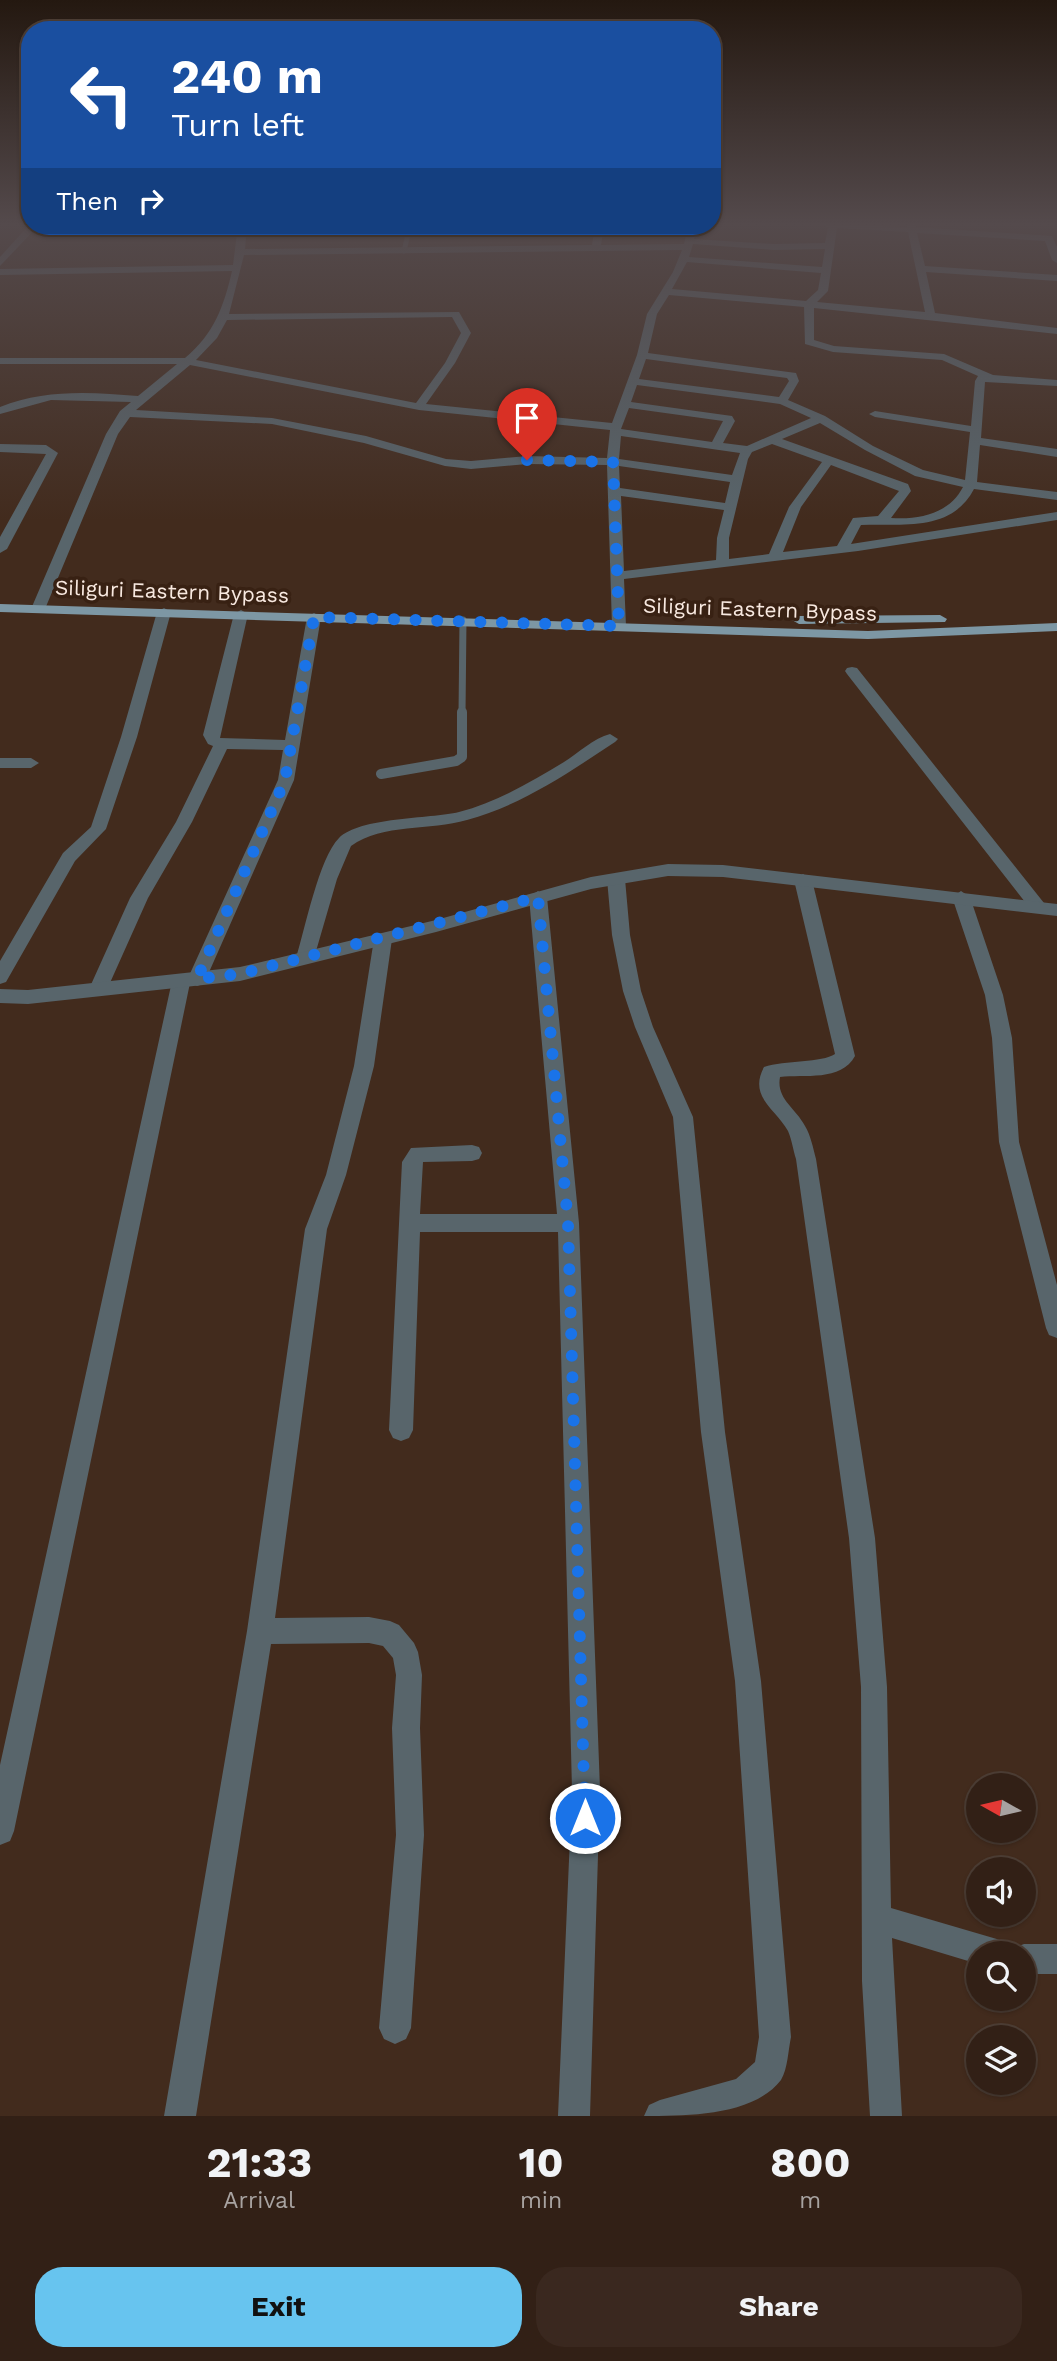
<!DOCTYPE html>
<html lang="en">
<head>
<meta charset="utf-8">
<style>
	body { margin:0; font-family:"Work Sans",sans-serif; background:#3a281f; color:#f1f3f6; height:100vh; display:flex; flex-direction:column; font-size:26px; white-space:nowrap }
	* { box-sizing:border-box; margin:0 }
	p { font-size:23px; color:#a8a3a1 }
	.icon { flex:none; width:38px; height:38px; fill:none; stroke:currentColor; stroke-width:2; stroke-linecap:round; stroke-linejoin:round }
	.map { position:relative; height:2116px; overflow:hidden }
	.sheet { display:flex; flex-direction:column; background:#322016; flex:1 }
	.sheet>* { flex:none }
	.banner { position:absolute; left:21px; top:21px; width:700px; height:214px; border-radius:28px; box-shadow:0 2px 5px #0004,0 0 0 2px #4d3e35; background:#1a4fa0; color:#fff; overflow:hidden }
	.needle { width:46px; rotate:278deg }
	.fabs { position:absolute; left:966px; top:1773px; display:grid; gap:14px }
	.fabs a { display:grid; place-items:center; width:70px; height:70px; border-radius:50%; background:#322016; box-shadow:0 2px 5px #0004,0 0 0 2px #4d3e35; font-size:35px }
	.pin { position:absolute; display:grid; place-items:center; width:60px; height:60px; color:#fff; margin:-72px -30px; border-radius:50% 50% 50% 0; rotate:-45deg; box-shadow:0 0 7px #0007 }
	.pin .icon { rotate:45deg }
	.me { position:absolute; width:77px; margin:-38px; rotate:0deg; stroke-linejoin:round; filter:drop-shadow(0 0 5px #0008) }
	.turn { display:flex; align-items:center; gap:24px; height:147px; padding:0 35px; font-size:32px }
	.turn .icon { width:91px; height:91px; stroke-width:2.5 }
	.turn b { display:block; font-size:49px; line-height:60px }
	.then { display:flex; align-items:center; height:66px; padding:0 35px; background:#0003; gap:14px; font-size:26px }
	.eta { display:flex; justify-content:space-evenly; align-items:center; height:119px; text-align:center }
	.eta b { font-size:42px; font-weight:700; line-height:49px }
	.action { display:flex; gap:14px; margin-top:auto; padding:14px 35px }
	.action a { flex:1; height:80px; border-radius:28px; background:#67c4ef; color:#111; font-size:28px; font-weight:700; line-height:80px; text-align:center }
	.action a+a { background:#3a281f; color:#f1f3f6 }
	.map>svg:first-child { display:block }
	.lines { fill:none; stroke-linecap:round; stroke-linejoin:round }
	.service-far2 { stroke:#58656b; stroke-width:5 }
	.service-far1 { stroke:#58656b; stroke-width:7 }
	.service { stroke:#58656b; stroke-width:10 }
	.minor { fill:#58656b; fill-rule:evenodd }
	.tertiary { fill:#58656b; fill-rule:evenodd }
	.primary { fill:#7d97a4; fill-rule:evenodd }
	.route { stroke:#1a73e8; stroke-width:12; stroke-dasharray:0 21.6 }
	.labels { text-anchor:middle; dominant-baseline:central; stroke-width:7; stroke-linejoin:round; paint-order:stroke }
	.far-street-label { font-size:21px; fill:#f8e9e0; stroke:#382113 }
</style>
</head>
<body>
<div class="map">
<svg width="1057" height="2116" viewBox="0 0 1057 2116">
	<rect width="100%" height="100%" fill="#422b1d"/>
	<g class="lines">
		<path class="service-far2" d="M404 251 410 226"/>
		<path class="service-far1" d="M462 714 463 620"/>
		<path class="service" d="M381 774 456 761 462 757V712"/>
		<path class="minor" d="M30 224 38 226 0 266V257Z
			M816 224 907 227V224H916V227L1052 236 1057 247V263L1052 260 1045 241 917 233 925 266 1057 275V281L926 272 935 313 1057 328V334L814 308V340L834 346 944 354 993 375 1057 380V386L985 382 981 438 1057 449V457L980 445 977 482 1057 492V500L974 489C951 533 902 523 861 525L851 544 1057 512V520L858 551 624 579 626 626 619 630 612 626 607 465 527 464 471 469 445 466 364 443 272 424 130 417 118 434 45 609 38 613 31 609 106 434 120 411 131 402 51 400 0 414V407C45 389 91 392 138 396L177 364H0V358H185C214 334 224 306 232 271L0 275V269L233 265 238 226H247L245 249 592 245 595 226H604L601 245 684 244 688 226H697L694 239 774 244 825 243 828 227ZM837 228 908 232 925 312 817 302 828 291ZM693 244 774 250 825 249 822 267 689 257ZM682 250 673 272 647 314 637 355 612 423 426 404 455 363 471 333 459 312 229 314 244 255ZM687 262 821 273 818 290 806 301 672 289ZM669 295 804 307 805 344 833 352 942 360 978 376 975 381 971 426 875 411 869 414 875 417 970 432 965 480 923 470 873 446 825 416 788 400 799 381 796 373 648 353 657 314ZM452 317 461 333 445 363 416 403 196 360 217 338 227 320ZM646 359 787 378 789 381 779 397 639 379ZM190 365 419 410 610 430 607 458 527 456 471 461 446 459 366 436 272 418 136 410ZM637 385 780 404 811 418 747 446 723 443 735 421 732 416 631 402ZM629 408 723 421 712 442 621 429ZM820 423 865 450 915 476 963 487C949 514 919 520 891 518L911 491 908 484 782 439ZM621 436 740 453 732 475 619 459ZM772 444 822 462 789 507 769 554 729 559V538L748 459 752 452ZM831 465 899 491 878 516 853 518 837 546 783 552 801 507ZM619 466 730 482 725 503 620 488ZM621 496 724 510 717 538 716 560 624 571Z
			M0 444 46 445 58 453 7 549 0 553V537L46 454 0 452Z
			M164 608 171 612 137 737 106 829 75 861 6 982 0 984V961L63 853 91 827 121 737 157 612Z
			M241 610 248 614 220 738 285 740 307 617 314 613 321 617 294 780 206 979 203 984 197 986 190 983 14 1831 10 1841 0 1845V1765L172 981 175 976 181 974 188 978 278 780 283 750 227 749 192 822 148 898 105 994H91L89 989 130 898 176 822 213 746 208 744 203 735 234 614Z
			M852 667 857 668 1044 903 1047 907 1044 911H1032L847 674 845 671 847 668Z
			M610 734 618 739 615 742C568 773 522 805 467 820 430 831 383 823 351 846L337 879 314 958 311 963H299L296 958C305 929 319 858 339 838 360 817 429 819 459 812 497 802 531 782 564 762 578 753 594 738 610 734Z
			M0 758H31L39 763 31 768H0Z
			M616 873 625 879 630 935 641 991 653 1027 693 1117 725 1432 761 1681 791 2037C788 2051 788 2068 781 2080 753 2116 689 2116 644 2116L649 2105 660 2100 736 2079 755 2062 759 2037 735 1681 701 1432 673 1117 635 1027 623 991 612 935 607 879Z
			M803 874 812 880 855 1056C841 1082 804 1074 780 1077 776 1099 795 1107 805 1126 811 1136 813 1148 816 1159L875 1538 887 1687 891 1908 1007 1942 1011 1953H978V1964L892 1938 902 2116H870L862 1981 861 1687 849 1538 796 1159C793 1150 792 1140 788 1131 776 1109 748 1097 764 1067 785 1060 822 1063 835 1054L794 880Z
			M538 891 547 897 579 1223 600 1790 590 2116H558L572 1790 558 1232H420L413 1430 409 1438 401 1441 393 1438 389 1430 402 1162 411 1148 472 1145 479 1147 482 1153 479 1159 472 1161 423 1162 420 1214H557L529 897Z
			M961 891 970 897 1003 995 1012 1038 1019 1142 1057 1285V1338L1049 1335 1046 1328 999 1142 992 1038 985 995 952 897Z
			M383 933 389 934 392 939 374 1066 346 1175 327 1229 275 1618 369 1617 390 1621 399 1625 414 1643 418 1652 422 1675 420 1728 424 1835 411 2028 406 2039 395 2044 384 2039 379 2028 396 1835 392 1728 396 1675 393 1658 383 1646 369 1643 271 1644 196 2116H164L247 1631 305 1229 326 1175 354 1066 374 939 377 934Z
			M1024 1944H1057V1974H1024V1953H1011L1013 1948Z"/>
		<path class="tertiary" d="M668 864 723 865 1057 904V916L723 877 668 876 591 889 436 932 240 981 28 1004 0 1003V989L28 990 240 967 436 920 591 877Z"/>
		<path class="primary" d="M0 604 868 631 1057 623V631L868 639 0 612Z
			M940 615 947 619 945 622 799 624 792 620 799 616Z"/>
	</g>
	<linearGradient id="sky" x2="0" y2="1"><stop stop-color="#241810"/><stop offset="0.43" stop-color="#544a4c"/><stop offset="1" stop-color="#544a4c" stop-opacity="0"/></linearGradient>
	<rect width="1057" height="521" fill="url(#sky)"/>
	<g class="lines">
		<path class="route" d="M527 460 613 462 619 626 314 617 285 780 197 979 240 974 538 897 568 1223 585 1818"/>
	</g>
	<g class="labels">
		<g class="far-street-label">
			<text transform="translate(172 591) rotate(2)">Siliguri Eastern Bypass</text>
			<text transform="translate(760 609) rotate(2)">Siliguri Eastern Bypass</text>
		</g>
	</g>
</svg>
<div class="fabs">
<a><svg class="needle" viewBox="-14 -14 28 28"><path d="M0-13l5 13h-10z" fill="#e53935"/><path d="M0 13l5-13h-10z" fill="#a8a3a1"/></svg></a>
<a><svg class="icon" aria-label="sound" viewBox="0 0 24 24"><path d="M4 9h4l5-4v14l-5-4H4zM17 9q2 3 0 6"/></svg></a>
<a><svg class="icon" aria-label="search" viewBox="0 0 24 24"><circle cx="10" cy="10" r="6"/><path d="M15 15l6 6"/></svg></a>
<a><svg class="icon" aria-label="layers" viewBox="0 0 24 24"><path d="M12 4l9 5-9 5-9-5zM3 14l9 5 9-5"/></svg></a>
</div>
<div class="pin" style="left:527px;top:460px;background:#d93025"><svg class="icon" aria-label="arrive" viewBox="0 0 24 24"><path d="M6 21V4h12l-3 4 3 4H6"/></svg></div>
<svg class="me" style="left:585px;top:1818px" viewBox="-20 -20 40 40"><circle r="17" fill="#1a73e8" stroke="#fff" stroke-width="3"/><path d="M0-11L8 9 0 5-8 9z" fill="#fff"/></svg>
<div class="banner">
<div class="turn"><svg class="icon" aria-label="left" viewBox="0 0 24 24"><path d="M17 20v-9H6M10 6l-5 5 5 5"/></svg><div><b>240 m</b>Turn left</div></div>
<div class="then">Then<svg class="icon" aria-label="right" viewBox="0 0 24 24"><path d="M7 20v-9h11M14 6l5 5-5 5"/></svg></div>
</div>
</div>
<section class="sheet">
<div class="eta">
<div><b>21:33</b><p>Arrival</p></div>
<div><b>10</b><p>min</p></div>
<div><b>800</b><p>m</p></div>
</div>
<div class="action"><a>Exit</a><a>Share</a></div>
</section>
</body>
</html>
